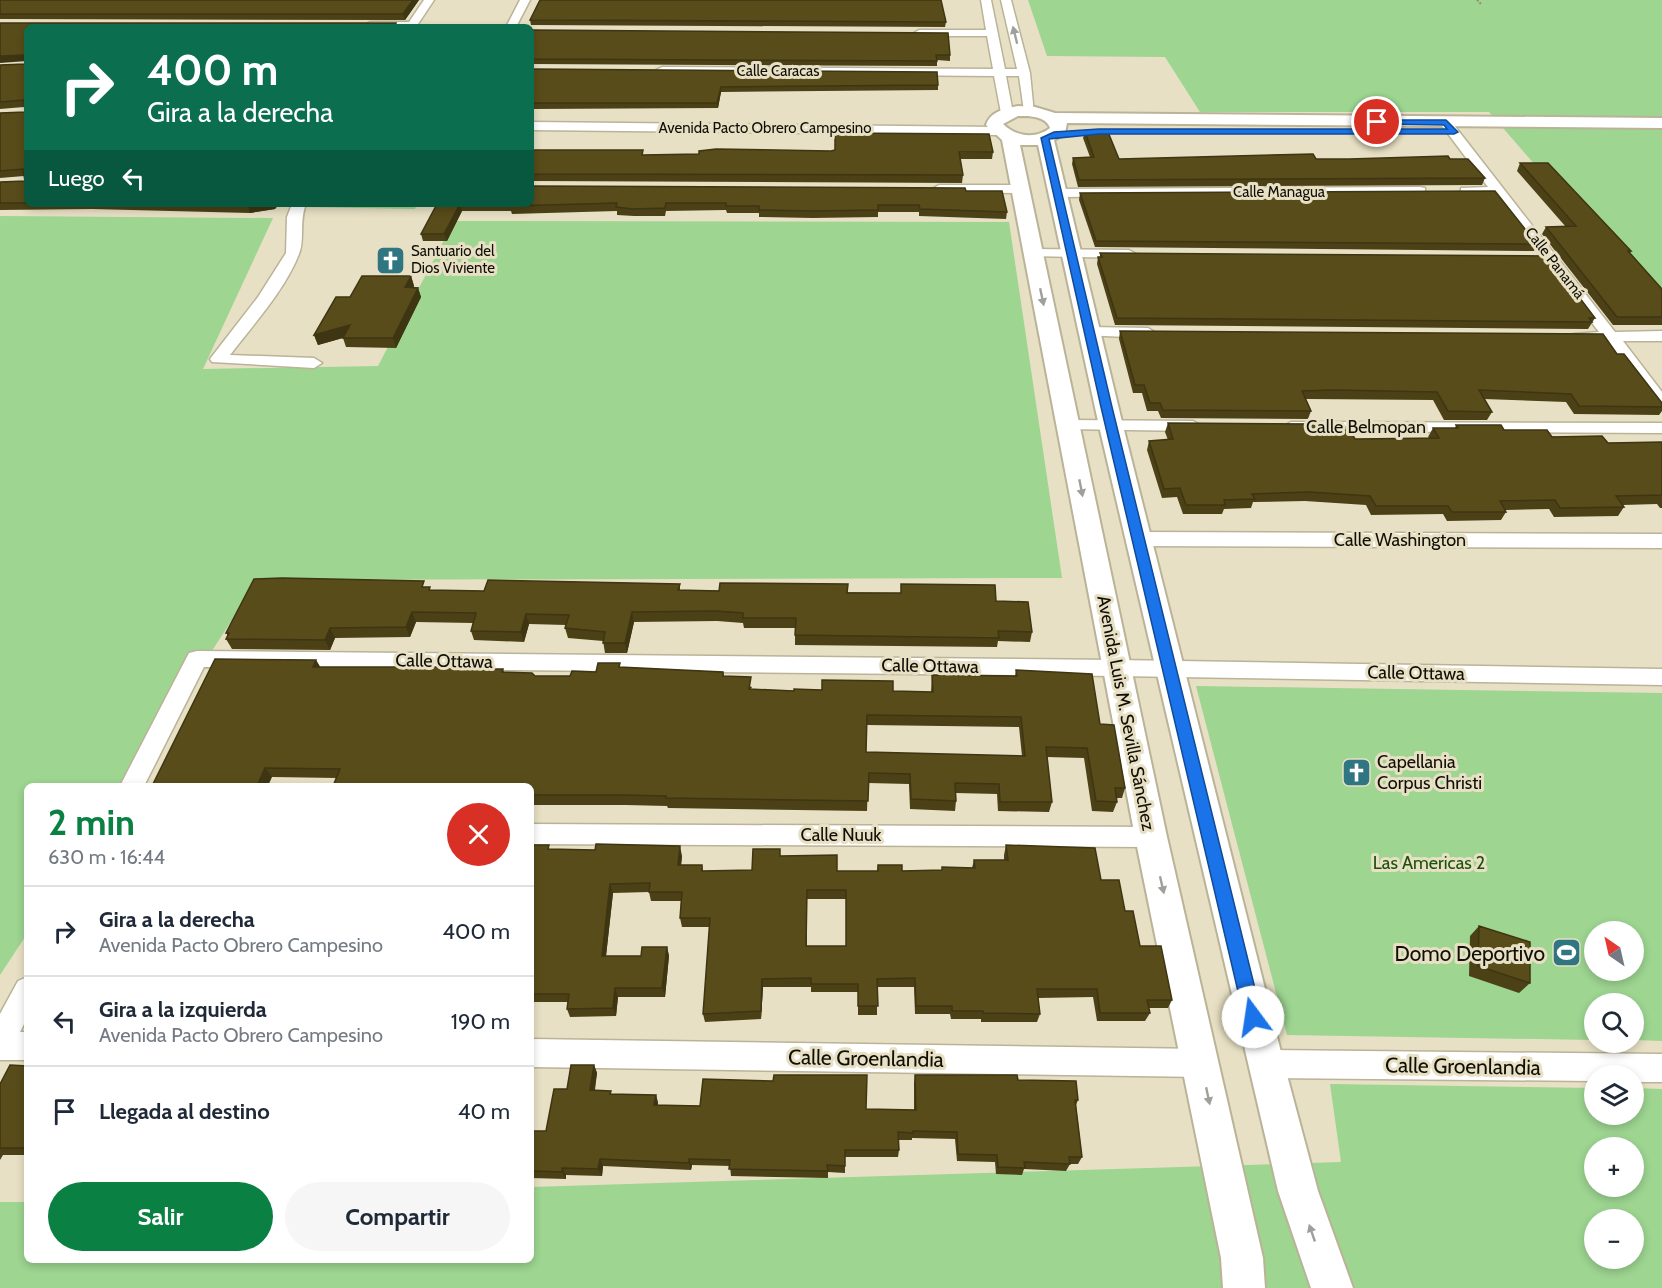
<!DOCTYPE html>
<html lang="es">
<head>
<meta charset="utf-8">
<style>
	body { margin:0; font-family:Cabin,sans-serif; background:#f6f6f7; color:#1f2937; height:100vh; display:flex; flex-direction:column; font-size:22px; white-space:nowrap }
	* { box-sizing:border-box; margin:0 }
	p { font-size:20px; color:#747a83 }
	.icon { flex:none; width:33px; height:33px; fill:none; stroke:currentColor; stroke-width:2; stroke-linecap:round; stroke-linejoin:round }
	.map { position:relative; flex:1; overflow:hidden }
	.side { position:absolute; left:24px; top:783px; width:510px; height:480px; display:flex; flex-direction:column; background:#fff; border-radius:9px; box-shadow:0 3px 9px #0003 }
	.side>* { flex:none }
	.hud { position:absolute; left:24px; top:24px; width:510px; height:183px; border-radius:9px; box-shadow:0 3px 9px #0003; background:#0b6e4f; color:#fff; overflow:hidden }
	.needle { width:39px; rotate:326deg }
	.controls { position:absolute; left:1584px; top:921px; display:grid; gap:12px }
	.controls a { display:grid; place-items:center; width:60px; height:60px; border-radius:50%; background:#fff; box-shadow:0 3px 9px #0003; font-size:30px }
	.pin { position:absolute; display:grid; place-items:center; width:51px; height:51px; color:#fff; margin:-26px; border:3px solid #fff; border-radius:50%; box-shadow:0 2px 6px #0007 }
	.me { position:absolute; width:66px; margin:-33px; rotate:346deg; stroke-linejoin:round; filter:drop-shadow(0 0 4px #0008) }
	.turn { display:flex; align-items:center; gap:21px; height:126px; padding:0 24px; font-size:27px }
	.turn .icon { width:78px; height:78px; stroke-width:2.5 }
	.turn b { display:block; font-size:42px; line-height:51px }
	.then { display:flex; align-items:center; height:57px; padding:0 24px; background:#0003; gap:12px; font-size:22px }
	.round { display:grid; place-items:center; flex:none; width:63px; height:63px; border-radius:32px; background:#f6f6f7 }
	.overview { display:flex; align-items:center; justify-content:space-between; height:102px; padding:0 24px }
	h1 { font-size:36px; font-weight:700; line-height:45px; color:#0b8043 }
	.button { display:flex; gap:12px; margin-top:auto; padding:12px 24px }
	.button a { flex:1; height:69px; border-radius:36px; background:#0b8043; color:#fff; font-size:24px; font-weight:700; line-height:69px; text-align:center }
	.button a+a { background:#f6f6f7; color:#1f2937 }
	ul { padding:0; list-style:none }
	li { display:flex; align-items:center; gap:18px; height:90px; padding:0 24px; border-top:2px solid #e0e1e3 }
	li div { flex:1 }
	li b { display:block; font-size:22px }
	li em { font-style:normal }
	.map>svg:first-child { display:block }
	.green { fill:#9dd591; fill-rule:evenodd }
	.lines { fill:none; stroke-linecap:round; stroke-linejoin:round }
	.street-casing { stroke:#bab398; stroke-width:3 }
	.secondary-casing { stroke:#bab398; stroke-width:4 }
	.path { stroke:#928d78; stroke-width:2; stroke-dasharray:2 1.5; stroke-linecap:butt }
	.street { fill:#fff; fill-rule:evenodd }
	.secondary { fill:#fff; fill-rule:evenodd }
	.wall { fill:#4c4116; fill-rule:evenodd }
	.shaded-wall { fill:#3e3512 }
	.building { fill:#584c1a; stroke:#3e3512; stroke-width:1.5; fill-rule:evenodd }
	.oneway { fill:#9f9f9b }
	.route { fill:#1a73e8; stroke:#114b97; stroke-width:1.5 }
	.labels { text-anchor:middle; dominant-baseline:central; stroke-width:6; stroke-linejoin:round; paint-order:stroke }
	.far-street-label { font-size:15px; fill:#100e05; stroke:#e7e0c4 }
	.far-poi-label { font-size:15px; fill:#100e05; stroke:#e7e0c4; text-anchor:start }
	.street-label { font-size:18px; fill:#100e05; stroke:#e7e0c4 }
	.poi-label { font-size:18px; fill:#100e05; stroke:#e7e0c4; text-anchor:start }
	.park-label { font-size:18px; fill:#195208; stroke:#e7e0c4 }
	.near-poi-label { font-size:21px; fill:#100e05; stroke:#e7e0c4; text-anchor:end }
	.near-street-label { font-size:21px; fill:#100e05; stroke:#e7e0c4 }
</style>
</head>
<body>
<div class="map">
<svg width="1662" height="1288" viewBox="0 0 1662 1288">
	<rect width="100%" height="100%" fill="#e7e0c4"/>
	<path class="green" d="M1028 0H1662V311L1489 112H1200L1165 57 1047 56Z
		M306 204H417L415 209 304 207Z
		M0 216 273 218 203 369 378 366 454 221 1009 222 1062 578 258 580 124 786H27V934L0 975Z
		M1196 686 1662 693V1041L1634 1040V1004H1594V1040L1287 1035ZM1594 932H1634V970H1594Z
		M1330 1084 1594 1088V1114H1634V1088L1662 1089V1288H0V1202H27V1260H531V1187L1341 1162ZM1594 1148H1634V1186H1594ZM1594 1220H1634V1258H1594Z"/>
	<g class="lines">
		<defs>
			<path id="street" d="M424 0H434L416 27 365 25 370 22H409Z
				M520 0H530L516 27H506Z
				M981 0H991L1005 69H1017L1001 0H1011L1030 73 1034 114 1024 111 1019 76H1006L1013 113 1007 117 1001 113 994 76 662 73 656 70 662 67 993 69 987 36H919L914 33 919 30H986Z
				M1446 119 1450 120 1615 332 1662 331V341H1623L1662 392V408L1656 407 1606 341 1573 340 1571 337 1573 334 1599 332 1495 195 1461 194V188L1488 187 1440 123Z
				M531 122 998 127 1004 131 998 135 531 130Z
				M939 185H1022L1029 189 1022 193 934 192 932 189Z
				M1420 187 1425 188V194L1058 197 1051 193 1058 189Z
				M292 204H306C299 221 305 240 299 254 285 290 253 325 230 355L314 358 322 363 314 368 212 362 210 359 258 297 286 253 287 217Z
				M1033 249 1129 250 1136 254 1129 258 1028 256 1026 253 1028 250Z
				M1089 327 1148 328 1156 333 1148 338 1083 335 1081 332Z
				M1069 420 1193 421 1202 426 1193 431 1063 429 1060 425 1063 421Z
				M1291 422 1662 423V433L1285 431 1282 427Z
				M1138 532 1662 534V548L1138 546 1131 544 1128 539 1131 534Z
				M197 651 1117 660 1662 669V685L1117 676 204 667 144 786H120L189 653Z
				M531 824 1151 827 1160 830 1163 837 1160 844 1151 847 531 844Z
				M27 977V1018L20 1032H27V1060H0V1014L18 981Z
				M531 1039 1202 1049 1212 1053 1216 1063 1212 1073 1202 1077 531 1067Z
				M1265 1050 1662 1054V1082H1634V1076H1594V1081L1265 1078 1255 1074 1251 1064 1255 1054Z"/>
			<path id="secondary" d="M1018 106 1035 107 1055 113 1662 118V128L1067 123 1065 134 1054 140 1123 426 1284 1064 1318 1191 1353 1288H1311L1278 1191 1099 426 1038 145H1020L1167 837 1263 1258 1265 1288H1223L1221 1258 1135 837 1002 140 986 125C991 111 1004 109 1018 106ZM1018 116C1030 116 1046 116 1050 128 1036 139 1016 137 1003 124Z"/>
		</defs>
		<use href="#street" class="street-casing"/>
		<use href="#secondary" class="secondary-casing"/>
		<path class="path" d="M1477 0 1481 4"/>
		<use href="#street" class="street"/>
		<use href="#secondary" class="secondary"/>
	</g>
	<path class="wall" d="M0 0H419L405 20 0 19Z
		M530 20 946 22 945 27 531 25Z
		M27 27V204H279L275 209 250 213 92 209 0 210V182L25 181 24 176 0 178V113L25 112 24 107 0 109V65L25 64Z
		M531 30 950 55V61L937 60V66L531 64Z
		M531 69 938 85V90L721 92 718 108 531 109Z
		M1085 132 1119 159H1450L1485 178 1482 185 1078 187 1072 164 1073 158 1090 157 1083 138Z
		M531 150 644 155 993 152 992 159H960L963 175 962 183 531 181Z
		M1520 163 1631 251 1630 254 1662 289V325H1613L1542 234 1546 227H1566L1517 171Z
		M966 191 1007 212 1006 219 919 216V212H878V217L813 218 759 217V213H727L726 210 666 211 665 216H634L617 215V211L512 214 511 211H462L447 241H423L421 234 437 204Z
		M1080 193 1537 244 1534 251 1095 247 1079 200Z
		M1100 253 1595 318 1588 329 1115 325 1097 264 1098 257H1100Z
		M411 276 414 286 413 287 418 288 421 297 396 348 346 347 343 338 318 345 314 335 350 297Z
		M1120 331 1617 354 1662 407V411L1659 415 1574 414 1566 402 1484 399 1492 412 1487 420H1444L1433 400 1306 399 1311 411 1308 419 1161 418 1158 411H1147L1142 393H1133L1119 339Z
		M1168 423 1319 428 1355 439 1429 438 1428 437 1433 428H1455L1456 425 1608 443 1662 442V508H1660L1657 504 1623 505 1624 507 1618 516 1554 517 1549 509 1506 510V512L1501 520 1447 521 1443 514 1371 515 1366 505 1305 501 1253 502 1251 508 1224 509 1222 514H1183L1177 497 1162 498 1147 450 1149 441 1168 440 1165 432Z
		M680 584V590L901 593V584L996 601 1032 632 1030 642 998 641 997 647 795 645V628H744L743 623 717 621 634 622 627 653H605L603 641 568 638 565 628 566 625 529 624 524 642 474 640 471 631 473 623 416 622 410 637 335 638 330 650 232 649 226 639 228 636 226 633 426 587 431 590 484 591Z
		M316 660 320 667H475L476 669H503L504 672 535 676H570L621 667 723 672 724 676 752 687 751 689 794 691 931 692 932 675 1015 676 1016 670 1100 724 1125 788 1122 798H1116L1117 802 1113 812 1092 811 1084 758 1047 757 1052 802 1049 812 998 811 997 794 956 793V801L955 811 910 809 909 784 868 783 867 811 668 808 667 806 626 805H531V786L336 778 272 777 152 786ZM867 725 1019 727 1022 756 866 752Z
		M531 845 550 849 682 856 681 865H702L703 871 752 870 781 856 837 871H877L878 865 902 871 942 870V867L972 868 974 860H1004V855L1006 845 1101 880 1125 911 1140 946 1172 1000 1168 1008H1149L1150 1013 1145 1021H1097L1093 997 1038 998 1040 1014 1037 1022H981V1019H951L950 1014H915L914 987H877V1015H858V992H811V987H763L761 1019 705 1022 703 1014 710 927H682L680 918 681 901H651L649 892 613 893 606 956H641L667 947 669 956 665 997H618L616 1016 570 1017 567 1009 568 1002H531ZM807 899H846V946H807Z
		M1479 926 1530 983 1519 993 1469 976 1470 936Z
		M594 1065 597 1073 595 1090 612 1094 656 1095 658 1103V1105L914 1110V1083L915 1075 1018 1080 1078 1100 1076 1105 1082 1157 1078 1164H1070L1066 1171 1024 1169 1022 1175 996 1174 995 1162 957 1161 955 1139 912 1138V1140H899V1150L898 1157H845V1173L828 1172V1178L731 1176 730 1166 692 1165 691 1170 603 1166 602 1176 566 1175V1179L531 1178V1131H546L567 1089Z
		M27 1066V1155H3L0 1160V1084Z"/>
	<path class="shaded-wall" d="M413 0H419L405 20 403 14Z
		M24 55 27 61 0 63V56Z
		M721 87V92L718 108 717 103Z
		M262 204H279L275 209 250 213 248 206Z
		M460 204 462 211 447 241 444 234Z
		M411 276 414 286 408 297 405 287Z
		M418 288 421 297 396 348 393 338Z
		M350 325 353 335 318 345 314 335Z
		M412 612 416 622 410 637 406 627Z
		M632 612 634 622 627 653 625 643Z
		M526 614 529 624 524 642 521 632Z
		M330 628 335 638 330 650 325 640Z
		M316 660 322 670 313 667Z
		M265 768 272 777 268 786H257Z
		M680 846 682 856 680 875 678 865Z
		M610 884 613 893 605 965 602 956Z
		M667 947 669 956 665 997 662 988Z
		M762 979 763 987 761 1019V1011Z
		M615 988 618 997 616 1016 613 1008Z
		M594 1065 597 1073 593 1098 590 1090Z
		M656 1095 658 1103 657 1113 654 1105Z
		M600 1159 603 1166 602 1176 598 1169Z
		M689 1159 692 1165 691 1170 689 1163Z
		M562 1168 566 1175V1179L562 1172Z"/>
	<path class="building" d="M0 0H413L403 14H0Z
		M540 0H941L946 22 530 20Z
		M0 23H396L394 27H27V203H0V182L25 181 23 169 0 171V113L25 112 24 100 0 102V65L25 64 24 55 0 56Z
		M531 30 948 33 950 55H936L937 61 531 59Z
		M531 69 937 72 938 85 721 87 717 103H531Z
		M1085 132H1108L1119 159 1313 154 1316 159H1349L1448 156 1450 159H1468L1485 178 1079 180 1073 158 1094 157Z
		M835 133 989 134 993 152H959L963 175 531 174V150H643L642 155 699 154V151L716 149 831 151 835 150Z
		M1520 163H1548L1631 251H1628L1662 289V317H1617L1546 227 1576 226Z
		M531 186 965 188 966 191H1002L1007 212 920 209 919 205H878V210L812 211 759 210V206H726V203H666L665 208 633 209 616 207 617 203 510 206 511 204H531Z
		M1495 191 1537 244 1096 241 1080 193Z
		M165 204H262L248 206Z
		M437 204H470H460L444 234H421Z
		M1100 253 1548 256 1595 318H1589L1592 322 1117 318 1098 257H1102Z
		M362 276H411L405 287 418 288 393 338H343L350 325 314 335 336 297H350Z
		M1120 331 1603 334 1617 354H1624L1662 403V407L1579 406 1571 394 1479 390 1492 412 1448 411 1437 392 1333 390 1302 391 1311 411 1163 410 1160 403H1150L1144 385H1135Z
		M1168 423 1317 424 1319 428 1348 427 1355 439 1439 438 1433 428H1458L1456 425H1501L1504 430H1547L1552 437 1602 436 1608 443 1662 442V495L1616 496 1624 507 1560 508 1555 500 1500 501 1506 512H1452L1448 506H1376L1370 496 1309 492 1252 494 1255 499 1224 500 1225 505H1186L1180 488 1164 489 1149 441 1173 439Z
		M282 578 424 581 422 587H430L429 590 484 591 488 580 680 584 678 590 719 591 720 583 848 584 847 593H901V584L995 585 996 601 1028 602 1032 632 998 631 999 638 795 635 796 618H743V613L716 611 632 612 625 643H603L605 632 565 628 569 615 526 614 521 632 471 631 476 613 412 612 406 627 330 628 325 640 226 639 229 633H226L254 579Z
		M215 659 316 660 313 667H475L474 669H503L502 672 532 673 535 676H570L572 671 596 672 598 663H620L619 667 723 672V676L751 677 749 689 794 691V689L822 690V680L893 681V691L933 692 932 675 1017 676 1016 670 1092 674 1100 724 1114 725 1125 788H1115L1117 802 1096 801 1087 748 1046 747 1052 802H1000L999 784 955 783 956 801 911 799 910 774 869 773 868 801 666 798V796L623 795H531V786H333L340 769 265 768 257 786H152ZM867 715 1021 717 1025 756 866 752Z
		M596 844 680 846 678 865H702V871L752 870 753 849H780V856L837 855V871H878V865H902V871L942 870V867L975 868 974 860H1008L1006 845 1095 848 1101 880H1119L1125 911H1133L1140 946H1161L1172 1000H1147L1150 1013H1100L1097 989H1037L1040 1014 983 1013V1011H952V1006H916L915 978 877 979 878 1006H858V984H811V978L762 979 761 1011 703 1014 710 918H680L682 892H649L650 883 610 884 602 956H641L642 947H667L662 988H615L613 1008 567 1009 569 994H531V845H549L548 849 595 850ZM807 890H846V946H806Z
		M1479 926 1530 942V983L1478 966Z
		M10 1065 27 1066V1148H0V1084Z
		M571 1065H594L590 1090 611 1091 610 1094 656 1095 654 1105 700 1106 703 1079 773 1081 774 1075H867L866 1109 916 1110 915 1075H1017L1018 1080 1076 1081 1078 1100H1075L1082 1157H1069L1070 1164 1024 1162 1025 1168 998 1167 997 1155 958 1154 957 1132 913 1131V1133L898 1132 899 1150H845V1166L827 1165 828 1171 729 1169 730 1160 689 1159V1163L600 1159 598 1169 562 1168V1172L531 1171V1131H546L554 1089H567Z"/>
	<defs><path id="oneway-solid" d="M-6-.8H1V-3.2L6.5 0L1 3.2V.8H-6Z" transform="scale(1.5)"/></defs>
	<g class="oneway">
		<use href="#oneway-solid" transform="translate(1015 35) rotate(-104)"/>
		<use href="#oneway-solid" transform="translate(1042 297) rotate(78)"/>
		<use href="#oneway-solid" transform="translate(1081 488) rotate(79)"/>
		<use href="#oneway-solid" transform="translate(1162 885) rotate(77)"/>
		<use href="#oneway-solid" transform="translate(1208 1096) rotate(78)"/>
		<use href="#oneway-solid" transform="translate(1312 1233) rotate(-109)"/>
	</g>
	<path class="route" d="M1377 120H1446L1458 132 1454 134H1099L1049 139 1112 407 1262 1017 1259 1023 1253 1026 1247 1023 1244 1017 1101 407 1041 138 1054 132 1099 129H1447L1444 125 1374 124Z"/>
	<defs>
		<symbol id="church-square" viewBox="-11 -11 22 22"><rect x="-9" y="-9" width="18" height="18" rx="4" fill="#2f7582" stroke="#e7e0c4"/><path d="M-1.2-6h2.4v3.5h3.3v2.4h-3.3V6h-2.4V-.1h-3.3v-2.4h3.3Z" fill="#fff"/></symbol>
		<symbol id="stadium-square" viewBox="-11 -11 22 22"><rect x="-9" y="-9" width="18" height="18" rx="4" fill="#2f7582" stroke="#e7e0c4"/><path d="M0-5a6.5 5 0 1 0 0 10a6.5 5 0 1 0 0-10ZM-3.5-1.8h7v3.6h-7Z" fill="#fff"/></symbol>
	</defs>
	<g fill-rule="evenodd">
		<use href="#church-square" x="374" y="244" width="33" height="33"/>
		<use href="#church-square" x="1340" y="756" width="33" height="33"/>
		<use href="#stadium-square" x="1550" y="936" width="33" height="33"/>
	</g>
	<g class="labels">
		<g class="far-street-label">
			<text x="778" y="71">Calle Caracas</text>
			<text x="765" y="128">Avenida Pacto Obrero Campesino</text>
			<text x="1279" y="192">Calle Managua</text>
			<text transform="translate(1555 263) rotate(52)">Calle Panamá</text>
		</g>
		<g class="far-poi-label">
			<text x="411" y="251">Santuario del<tspan x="411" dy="17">Dios Viviente</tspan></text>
		</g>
		<g class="street-label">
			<text x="1366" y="427">Calle Belmopan</text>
			<text x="1400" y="540">Calle Washington</text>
			<text transform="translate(444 661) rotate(1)">Calle Ottawa</text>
			<text transform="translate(930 666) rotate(1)">Calle Ottawa</text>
			<text transform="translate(1416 673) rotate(1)">Calle Ottawa</text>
			<text transform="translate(1126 713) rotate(79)">Avenida Luis M. Sevilla Sánchez</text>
			<text x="841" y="835">Calle Nuuk</text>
		</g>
		<g class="poi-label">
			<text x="1377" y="762">Capellania<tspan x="1377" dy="21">Corpus Christi</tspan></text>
		</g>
		<g class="park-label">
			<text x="1429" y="863">Las Americas 2</text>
		</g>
		<g class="near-poi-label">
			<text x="1545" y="953">Domo Deportivo</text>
		</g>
		<g class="near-street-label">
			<text transform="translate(866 1058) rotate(1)">Calle Groenlandia</text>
			<text transform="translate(1463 1066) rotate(1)">Calle Groenlandia</text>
		</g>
	</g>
</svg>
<div class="controls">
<a><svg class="needle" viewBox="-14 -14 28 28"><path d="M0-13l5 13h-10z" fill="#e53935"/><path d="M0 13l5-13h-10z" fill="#747a83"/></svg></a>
<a><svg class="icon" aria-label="search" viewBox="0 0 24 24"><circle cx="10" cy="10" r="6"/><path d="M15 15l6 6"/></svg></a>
<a><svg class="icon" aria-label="layers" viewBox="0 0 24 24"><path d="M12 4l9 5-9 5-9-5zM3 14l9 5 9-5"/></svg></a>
<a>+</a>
<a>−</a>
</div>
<div class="pin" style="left:1377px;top:122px;background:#d93025"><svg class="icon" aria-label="arrive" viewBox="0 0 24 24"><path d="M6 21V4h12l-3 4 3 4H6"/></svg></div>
<svg class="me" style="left:1253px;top:1017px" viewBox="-20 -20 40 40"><circle r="19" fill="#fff"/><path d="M0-13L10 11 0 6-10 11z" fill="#1a73e8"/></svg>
<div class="hud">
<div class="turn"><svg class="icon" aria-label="right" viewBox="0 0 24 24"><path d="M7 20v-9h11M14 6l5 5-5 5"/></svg><div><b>400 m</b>Gira a la derecha</div></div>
<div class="then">Luego<svg class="icon" aria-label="left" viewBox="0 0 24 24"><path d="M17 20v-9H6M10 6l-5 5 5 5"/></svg></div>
</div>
<section class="side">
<div class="overview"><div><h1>2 min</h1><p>630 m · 16:44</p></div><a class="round" style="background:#d93025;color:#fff"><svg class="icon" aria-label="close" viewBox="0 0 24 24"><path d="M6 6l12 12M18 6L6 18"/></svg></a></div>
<ul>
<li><svg class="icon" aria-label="right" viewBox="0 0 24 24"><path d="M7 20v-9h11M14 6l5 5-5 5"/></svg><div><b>Gira a la derecha</b><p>Avenida Pacto Obrero Campesino</p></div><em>400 m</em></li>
<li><svg class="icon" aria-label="left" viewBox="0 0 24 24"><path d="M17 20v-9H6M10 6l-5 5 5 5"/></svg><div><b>Gira a la izquierda</b><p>Avenida Pacto Obrero Campesino</p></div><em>190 m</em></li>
<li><svg class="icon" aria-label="arrive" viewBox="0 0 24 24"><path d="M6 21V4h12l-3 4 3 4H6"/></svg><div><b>Llegada al destino</b></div><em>40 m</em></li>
</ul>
<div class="button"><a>Salir</a><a>Compartir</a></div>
</section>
</div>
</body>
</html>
